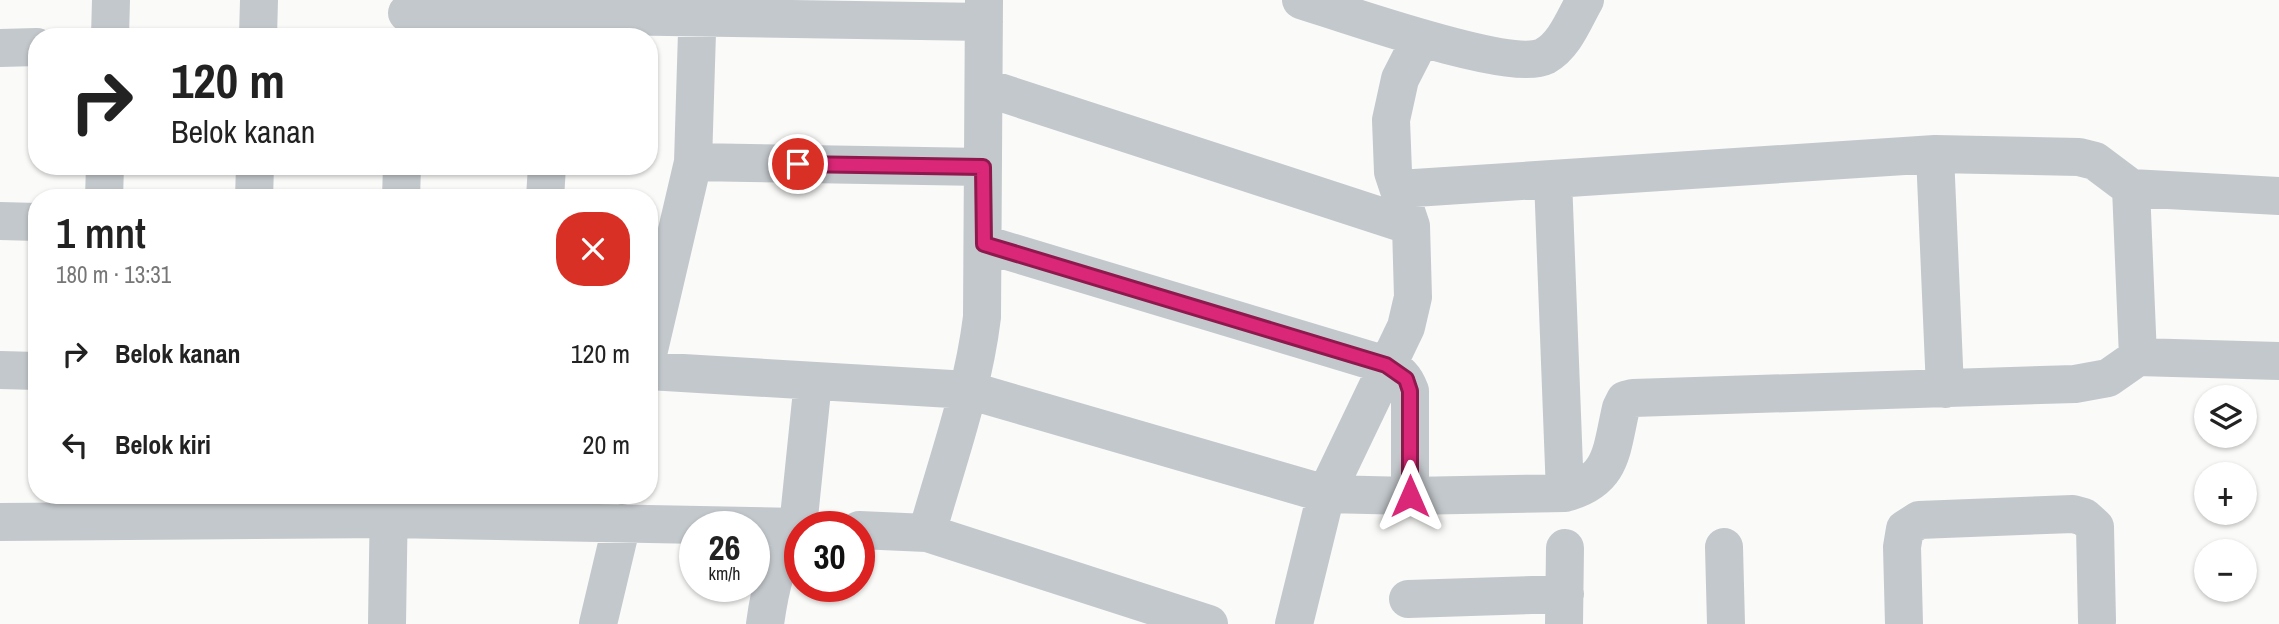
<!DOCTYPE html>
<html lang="id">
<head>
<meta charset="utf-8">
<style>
	body { margin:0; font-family:"Archivo Narrow",sans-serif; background:#f2f2f2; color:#222; height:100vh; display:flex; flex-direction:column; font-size:26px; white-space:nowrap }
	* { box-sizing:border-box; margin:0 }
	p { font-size:23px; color:#767676 }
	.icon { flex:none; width:38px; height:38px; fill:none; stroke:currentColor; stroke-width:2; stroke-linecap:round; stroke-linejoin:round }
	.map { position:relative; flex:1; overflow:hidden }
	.drawer { position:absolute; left:28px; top:189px; width:630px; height:315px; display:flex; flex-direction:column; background:#fff; border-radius:28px; box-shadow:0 2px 5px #0004 }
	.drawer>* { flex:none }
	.guide { position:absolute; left:28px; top:28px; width:630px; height:147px; border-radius:28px; box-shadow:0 2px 5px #0004; background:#fff; color:#222; overflow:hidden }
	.controls { position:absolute; left:2194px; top:385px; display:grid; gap:14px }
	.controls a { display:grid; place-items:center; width:63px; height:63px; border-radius:50%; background:#fff; box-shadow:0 2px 5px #0004; font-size:35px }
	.speed { position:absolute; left:679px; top:511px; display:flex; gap:14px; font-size:35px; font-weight:700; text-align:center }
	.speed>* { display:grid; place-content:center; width:91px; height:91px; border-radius:50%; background:#fff; box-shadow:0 2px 5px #0004; line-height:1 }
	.speed small { font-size:18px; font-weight:400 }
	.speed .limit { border:10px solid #d22; background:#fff; color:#111 }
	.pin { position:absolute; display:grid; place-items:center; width:60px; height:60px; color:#fff; margin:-30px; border:4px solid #fff; border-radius:50%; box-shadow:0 2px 7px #0007 }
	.me { position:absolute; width:77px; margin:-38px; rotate:0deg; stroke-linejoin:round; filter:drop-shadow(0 0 5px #0008) }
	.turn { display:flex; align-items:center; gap:24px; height:147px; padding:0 28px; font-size:32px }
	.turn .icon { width:91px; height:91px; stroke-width:2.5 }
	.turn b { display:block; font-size:49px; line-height:60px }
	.round { display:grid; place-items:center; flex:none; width:74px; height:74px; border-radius:28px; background:#f2f2f2 }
	.headline { display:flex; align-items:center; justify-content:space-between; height:119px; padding:0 28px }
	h1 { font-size:42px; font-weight:600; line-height:52px }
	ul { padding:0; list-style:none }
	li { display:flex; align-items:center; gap:21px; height:91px; padding:0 28px }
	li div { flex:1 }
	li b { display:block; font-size:26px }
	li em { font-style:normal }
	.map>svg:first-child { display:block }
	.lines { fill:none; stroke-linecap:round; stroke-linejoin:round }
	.minor { stroke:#c3c8cc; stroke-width:38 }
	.route-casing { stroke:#8e194d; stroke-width:18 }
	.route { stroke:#db2777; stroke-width:12 }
</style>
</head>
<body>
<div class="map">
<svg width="2279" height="624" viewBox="0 0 2279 624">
	<rect width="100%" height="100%" fill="#fafaf8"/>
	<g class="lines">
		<path class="minor" d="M1301 0C1343 13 1511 73 1545 56 1565 45 1574 19 1585 0
			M407 13 984 22
			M110 37 111 0
			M258 37 259 0
			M0 48 37 47
			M984 87 1411 226
			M1935 154 1945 389
			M693 162 983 167
			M1553 179 1565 493
			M2131 188 2138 357
			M1399 189 1935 154 2079 157 2095 161 2131 188 2279 196
			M104 198 105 166
			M254 198 255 166
			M401 198 402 166
			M545 198 547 166
			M0 221 37 222
			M984 244 1386 365C1399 372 1405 377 1410 391V496
			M649 350 693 162 698 0
			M0 370 37 371
			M649 371 968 390 1326 494 1410 496 1565 493C1613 480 1611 451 1621 408L1625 400 1633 398 2075 384 2108 378 2138 357 2279 361
			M0 522 389 519 800 527
			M859 530 927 533 1209 624
			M927 533C947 462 973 391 982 317L984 0
			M1724 547 1726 624
			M1408 599 1565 594
			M387 624 389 495
			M598 624 622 523
			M765 624C770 588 777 556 798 527L813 381
			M1294 624 1326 494 1406 327 1413 297 1411 226 1393 172 1391 120 1400 79 1421 38
			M1564 624 1565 548
			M1904 624 1902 547 1905 529 1919 520 2073 514 2084 517 2095 527 2097 621"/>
	</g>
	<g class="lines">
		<defs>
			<path id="route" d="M798 164 983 167 984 244 1386 365 1406 379 1410 391V496"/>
		</defs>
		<use href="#route" class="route-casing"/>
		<use href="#route" class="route"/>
	</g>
</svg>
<div class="controls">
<a><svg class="icon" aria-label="layers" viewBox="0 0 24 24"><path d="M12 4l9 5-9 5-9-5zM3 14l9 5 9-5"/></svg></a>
<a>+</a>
<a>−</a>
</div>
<div class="speed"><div>26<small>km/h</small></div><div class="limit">30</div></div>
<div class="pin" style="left:798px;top:164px;background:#d93025"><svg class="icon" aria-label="arrive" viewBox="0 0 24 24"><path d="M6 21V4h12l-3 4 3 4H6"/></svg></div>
<svg class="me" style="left:1410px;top:496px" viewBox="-20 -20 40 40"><path d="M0-17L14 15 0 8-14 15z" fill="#db2777" stroke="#fff" stroke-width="4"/></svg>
<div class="guide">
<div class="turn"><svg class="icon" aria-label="right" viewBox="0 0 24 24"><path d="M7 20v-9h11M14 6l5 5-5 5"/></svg><div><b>120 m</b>Belok kanan</div></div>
</div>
<section class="drawer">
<div class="headline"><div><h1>1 mnt</h1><p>180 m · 13:31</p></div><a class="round" style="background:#d93025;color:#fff"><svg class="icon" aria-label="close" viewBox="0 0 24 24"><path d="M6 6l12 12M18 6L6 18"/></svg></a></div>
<ul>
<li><svg class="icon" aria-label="right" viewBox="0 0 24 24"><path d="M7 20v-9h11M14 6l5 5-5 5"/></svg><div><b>Belok kanan</b></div><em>120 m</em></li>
<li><svg class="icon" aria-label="left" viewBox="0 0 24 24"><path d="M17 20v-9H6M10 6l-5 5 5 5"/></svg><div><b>Belok kiri</b></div><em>20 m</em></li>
</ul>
</section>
</div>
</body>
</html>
